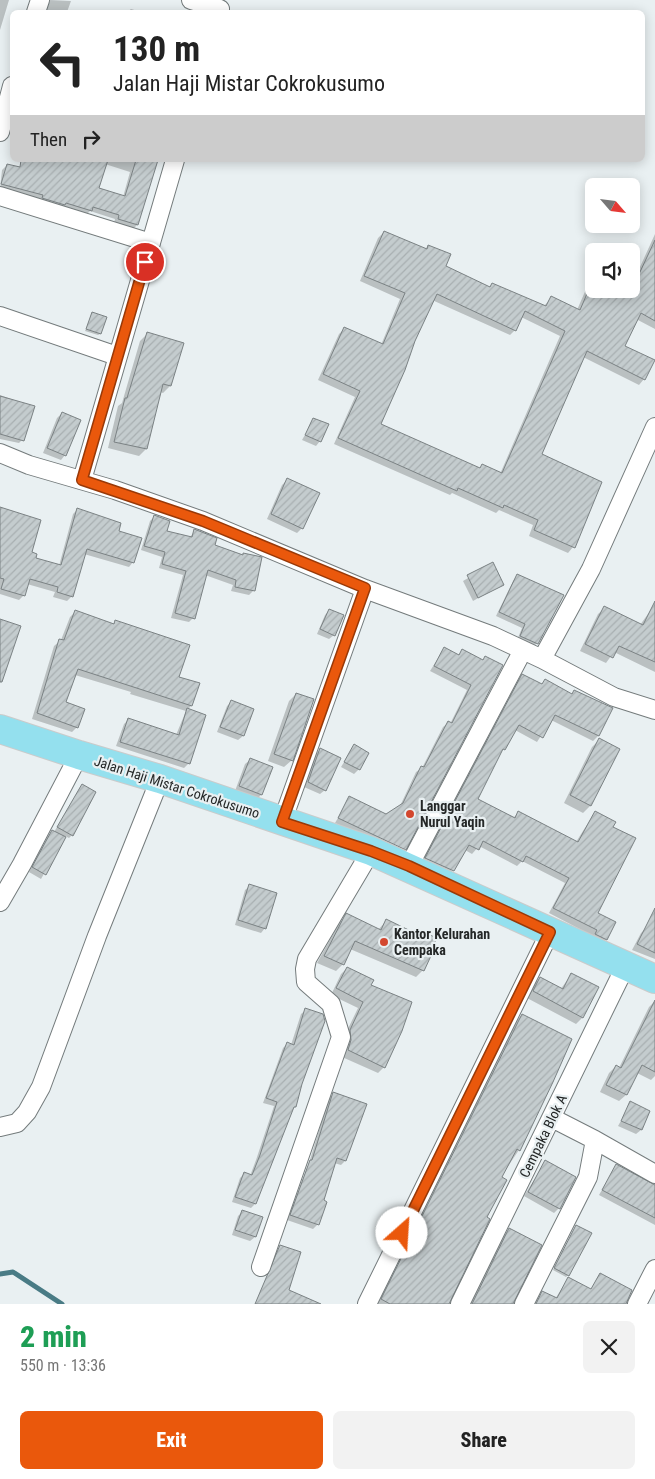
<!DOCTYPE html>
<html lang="en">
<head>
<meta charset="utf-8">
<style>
	body { margin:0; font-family:"Roboto Condensed",sans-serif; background:#f2f2f2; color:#222; height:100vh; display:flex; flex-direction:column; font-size:19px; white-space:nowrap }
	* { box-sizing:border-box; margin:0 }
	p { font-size:16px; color:#767676 }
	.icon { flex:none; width:28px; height:28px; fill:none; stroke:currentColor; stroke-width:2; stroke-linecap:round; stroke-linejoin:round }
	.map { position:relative; height:1304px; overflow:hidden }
	.side { display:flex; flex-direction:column; background:#fff; flex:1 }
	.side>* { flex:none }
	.top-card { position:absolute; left:10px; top:10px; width:635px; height:152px; border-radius:8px; box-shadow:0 2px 12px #0003; background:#fff; color:#222; overflow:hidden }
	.needle { width:32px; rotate:118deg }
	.buttons { position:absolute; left:585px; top:178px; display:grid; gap:10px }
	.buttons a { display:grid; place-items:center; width:55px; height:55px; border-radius:8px; background:#fff; box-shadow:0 2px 12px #0003; font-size:25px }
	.pin { position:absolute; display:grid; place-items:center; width:42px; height:42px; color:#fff; margin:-21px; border:2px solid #fff; border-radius:50%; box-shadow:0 1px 5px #0007 }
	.me { position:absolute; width:55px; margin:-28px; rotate:26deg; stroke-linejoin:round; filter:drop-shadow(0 0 4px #0008) }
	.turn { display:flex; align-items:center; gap:18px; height:105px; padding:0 20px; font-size:22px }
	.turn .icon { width:65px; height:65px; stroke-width:2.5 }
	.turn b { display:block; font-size:35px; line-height:42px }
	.then { display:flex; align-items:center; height:48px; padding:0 20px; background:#0003; gap:10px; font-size:19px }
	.round { display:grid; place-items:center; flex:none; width:52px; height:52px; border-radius:8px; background:#f2f2f2 }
	.summary { display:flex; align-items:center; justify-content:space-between; height:85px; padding:0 20px }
	h1 { font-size:30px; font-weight:800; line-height:38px; color:#1e9e55 }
	.button { display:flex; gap:10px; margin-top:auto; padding:10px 20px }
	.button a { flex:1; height:58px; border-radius:8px; background:#ea580c; color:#fff; font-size:20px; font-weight:800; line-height:58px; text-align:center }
	.button a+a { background:#f2f2f2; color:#222 }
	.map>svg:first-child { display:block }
	.shadow { fill:#0003; fill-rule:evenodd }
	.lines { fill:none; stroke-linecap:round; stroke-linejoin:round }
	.stream { stroke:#497b85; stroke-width:5 }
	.building { fill:url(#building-hatch); stroke:#7b8284; fill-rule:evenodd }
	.street-casing { stroke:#747b7c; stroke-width:20 }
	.primary-casing { stroke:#cacbcb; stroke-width:30 }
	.street { stroke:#fff; stroke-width:18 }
	.primary { stroke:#94e0ee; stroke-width:28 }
	.route-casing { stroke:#983908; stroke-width:12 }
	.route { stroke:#ea580c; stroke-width:9 }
	.poi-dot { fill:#d3472e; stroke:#e9f0f2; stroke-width:2 }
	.labels { text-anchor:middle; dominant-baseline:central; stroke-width:4.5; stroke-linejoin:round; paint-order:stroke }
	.street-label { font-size:14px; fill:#242727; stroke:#e9f0f2 }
	.poi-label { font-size:14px; font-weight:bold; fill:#242727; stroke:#e9f0f2; text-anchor:start }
</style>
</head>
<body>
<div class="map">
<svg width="655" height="1304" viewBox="0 0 655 1304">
	<defs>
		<pattern id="building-hatch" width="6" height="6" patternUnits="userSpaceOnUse" patternTransform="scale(1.25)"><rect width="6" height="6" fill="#c4ccce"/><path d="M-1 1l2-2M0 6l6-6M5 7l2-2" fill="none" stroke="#a8afb1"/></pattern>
	</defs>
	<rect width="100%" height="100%" fill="#e9f0f2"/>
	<path class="shadow" d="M0 0H9L0 30Z
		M50 0 71 1 67 12H46Z
		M131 9 141 12H127Z
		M25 160H156L137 225 133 229 114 223 115 219 90 211 86 215 0 189 2 170 7 165 22 169ZM105 164 130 172 123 197 97 189Z
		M384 232 425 249 428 246 445 267 489 287 492 284 544 306 552 297 577 310 594 271V289H631V276L635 278 655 234V329L636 319 624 346 644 379 639 385 583 357 541 455 589 513 573 547 568 553 529 536 533 525 499 510 496 513 452 493 450 495 334 444 355 397 318 380 339 334 344 329 381 345 400 299 360 281 378 238ZM432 300 510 335 515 330 521 317 560 336 500 474 482 466 479 469 380 425Z
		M92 314 100 334 98 335 85 331Z
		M147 334 170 386 163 393 160 392 146 449 139 456 108 448 118 406 122 403 140 341Z
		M0 395 33 407 23 439 19 443 0 439Z
		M62 413 65 455 61 460 43 453 57 418Z
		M314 419 320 441 316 446 302 440Z
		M287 480 302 528 297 533 267 519 282 485Z
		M0 510 35 558 59 566 73 514 77 510 117 532 133 562 129 567 84 554 72 596 67 601 53 597 55 592 27 584 24 595 19 600 0 594Z
		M154 517 165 531 189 538 195 531 213 545 242 556 243 554 254 590 249 595 231 591 233 585 205 575 193 618 189 622 171 618 183 575 159 568 162 557 141 550 150 521Z
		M492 564 503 584 473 601 463 581Z
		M517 576 537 643 533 647 517 640 522 628 496 616 513 581Z
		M653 607 655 608V672L614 652 606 663 580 651 598 614 605 608 640 625Z
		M329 610 334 635 329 639 317 634 325 615Z
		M75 612 112 625 116 621 178 678 198 684 191 706 187 710 189 763 184 768 116 746 124 724 129 719 176 735 186 711 130 694 131 692 75 675 65 703 77 727 72 732 32 719 54 646 61 640 70 617Z
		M444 649 457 656 462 651 482 661 486 657 405 849 400 853 335 823 350 797 386 815 400 806 416 772 422 768 443 727 448 723 450 724 467 690 430 671Z
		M523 675 541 685 545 681 571 695 574 691 598 736 593 741 551 720 537 742 515 730 499 754 476 800 514 817 519 812 576 842 595 812 611 827 596 914 606 939 601 944 591 939 593 936 549 913 565 883 522 861 517 866 479 846 472 854 465 850 448 876 421 863 518 680Z
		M296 694 292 760 284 767 268 761 289 701Z
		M232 701 253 709 243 736 238 740 217 732 227 706Z
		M599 740 619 749 590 806 583 813 564 803 592 747Z
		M354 746 359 769 354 774 341 767Z
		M320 749 325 790 320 794 304 787 316 754Z
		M250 760 272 768 261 795 257 799 235 791 245 764Z
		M82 786 72 835 69 838 65 836 41 879 29 872 48 836 54 832Z
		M250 886 265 928 261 933 235 925 245 890Z
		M347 915 378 930 386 921 419 937 423 933V970L416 977 350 949 343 964 336 971 317 963 340 922Z
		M647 927 655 931V959L632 950 641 933Z
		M347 968 369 986 384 1067 378 1073 342 1057 344 1037 358 1008 331 995 341 974Z
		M571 975 582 1018 576 1024 527 998 533 985 540 978 560 990Z
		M655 1001V1076L651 1080 637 1073 626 1095 619 1101 600 1092 609 1073 616 1066 619 1068 649 1007Z
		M306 1010 301 1084 295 1107 291 1110 268 1174 264 1178 255 1204 251 1208 232 1202 240 1178 244 1174 250 1176 256 1160 274 1106 263 1103 283 1048 287 1044 291 1045 301 1014Z
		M522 1015 519 1150 500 1178 486 1218 449 1304H377L517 1020Z
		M334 1093 345 1161 341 1165 334 1163 322 1201 318 1224 313 1229 287 1220 309 1163 329 1098Z
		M631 1103 649 1111 641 1130 636 1134 618 1126Z
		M545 1162 559 1208 554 1213 524 1196Z
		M616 1166 649 1184 655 1185V1225L599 1195Z
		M243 1211 261 1217 255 1237 250 1241 232 1235 238 1216Z
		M576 1226 568 1275 566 1277 553 1270Z
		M509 1230 513 1304H470L504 1235Z
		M280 1247 287 1291 299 1304H255Z
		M600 1274 625 1304H598L586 1297Z
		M568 1279 575 1304H534L542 1293 555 1299Z"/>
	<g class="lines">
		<path class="stream" d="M0 1274 13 1272 62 1304"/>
	</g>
	<path class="building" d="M21 160H108L99 188 125 196 136 160H158L138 225 118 219 119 215 93 207 92 211 66 203 65 205 42 198 43 195 1 184 7 164 20 167Z
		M384 231 427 249 428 245 451 254 446 266 490 287 492 283 546 306 551 296 580 310 589 289H632L655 240V321L641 313 625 346 655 360 645 380 587 351 542 454 602 482 575 548 534 530 538 520 504 505 503 508 458 488 457 491 338 438 360 391 323 374 344 327 383 344 405 293 364 276ZM437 294 516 331 525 311 565 331 502 473 482 464 480 468 381 424 405 370 415 341Z
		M92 312 107 317 101 334 86 329Z
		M147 332 184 343 171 386 163 384 147 449 114 442 125 398H127Z
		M0 396 35 406 24 441 0 434Z
		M62 412 81 420 66 456 47 448Z
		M313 418 329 424 321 442 305 435Z
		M287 478 320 493 303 529 271 514Z
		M0 507 41 520 32 552 37 554 36 558 61 565 77 508 121 523 119 531 142 538 134 563 87 549 73 597 57 592 58 587 30 579 25 596 1 589 4 579 0 578Z
		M154 515 170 521 167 531 192 537 194 529 217 538 215 545 243 555V553L262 557 255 591 235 587 236 580 208 570 195 619 175 613 186 571 162 564 165 552 144 546Z
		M493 562 504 585 478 598 467 575Z
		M517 574 564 595 538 644 520 636 525 624 499 612Z
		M655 601V662L619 646 613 658 585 644 604 606 643 625Z
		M329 609 344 615 335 636 320 629Z
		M75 610 114 624 115 620 190 645 179 677 200 683 192 706 78 669 66 702 85 709 78 728 37 713 59 639 64 640Z
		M0 619 21 626 2 682H0Z
		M444 647 459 655 462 649 483 660 485 656 503 665 406 850 338 818 349 796 386 814 403 803 421 766 424 767 448 721 452 723 471 685 434 666Z
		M522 674 542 684 545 679 572 694 574 690 613 708 599 736 555 715 543 738 519 725 505 750 503 749 478 799 515 818 518 811 578 842 595 811 616 822 613 827 636 838 598 913 616 922 607 940 595 934 597 930 553 908 569 878 526 856 523 862 483 841 479 850 469 845 454 871 425 858Z
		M296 693 314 699 293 761 274 754Z
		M231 700 254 709 244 736 220 727Z
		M187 708 206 715 190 764 120 742 128 718 179 735Z
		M599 738 620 749 591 806 570 795Z
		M354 744 369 753 360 770 344 762Z
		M320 748 341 758 326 791 308 782Z
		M250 758 273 767 262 795 239 786Z
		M82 784 96 792 73 836 57 827Z
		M52 830 66 837 46 875 32 867Z
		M249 884 277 893 266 929 238 920Z
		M655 908V953L637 944Z
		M346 913 381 930 386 919 421 936 423 932 437 938 434 944 436 945 424 971 355 941 344 965 324 956Z
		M347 967 374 980 371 985 412 1002 402 1031 385 1068 348 1050 351 1040 350 1030 363 1002 336 988Z
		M571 973 599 987 583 1018 533 991 540 977 563 989Z
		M655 1000V1072L642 1065 627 1095 606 1085 616 1065 621 1068Z
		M305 1008 323 1014 325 1021 302 1084 296 1107H294L256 1204 235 1197 244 1172 252 1175 260 1155 277 1102 266 1098 287 1042 294 1045Z
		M522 1014 572 1039 553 1082 520 1151 517 1149 502 1177 507 1180 487 1217 490 1219 449 1304H390L381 1299Z
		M333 1092 367 1104 346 1161 337 1158 324 1200 327 1202 319 1225 290 1215 310 1160H312Z
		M630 1101 650 1111 642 1130 621 1121Z
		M545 1160 576 1177 560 1209 528 1192Z
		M616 1164 655 1185V1218L602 1190Z
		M242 1210 263 1217 256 1237 235 1230Z
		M576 1225 592 1233 569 1276 554 1268Z
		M509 1228 542 1245 513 1304H472Z
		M280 1245 301 1252 289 1290 321 1304H255Z
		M600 1273 632 1290 626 1304H536L542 1291 557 1298 568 1277 591 1289Z"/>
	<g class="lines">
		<defs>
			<path id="street" d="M191 0 220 9 219 12
				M36 12 40 0
				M0 132 12 86
				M0 196 151 243
				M0 316 117 356
				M0 453 29 465 115 490 203 521 365 589 493 636 542 659 614 697 655 710
				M82 480 175 160
				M542 659 591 569 655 427
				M282 822 365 589
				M409 866 523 650
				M0 902 22 864 79 755
				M0 1127 17 1123 27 1112 41 1087 97 936 160 779
				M595 1140 655 1174
				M261 1267 341 1037 331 1004 306 982 305 969 307 959 371 851
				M367 1304 550 932
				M460 1304 625 967
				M524 1304 588 1177 595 1140 552 1118
				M637 1304 655 1269"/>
			<path id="primary" d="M0 729 79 755 160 779 371 851 655 979"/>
		</defs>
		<use href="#street" class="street-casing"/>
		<use href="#primary" class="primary-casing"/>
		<use href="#street" class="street"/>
		<use href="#primary" class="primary"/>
	</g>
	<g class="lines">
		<defs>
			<path id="route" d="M145 262 82 480 203 521 365 588 282 822 371 851 409 866 550 932 402 1233"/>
		</defs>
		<use href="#route" class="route-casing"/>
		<use href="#route" class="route"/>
	</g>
	<g class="poi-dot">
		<circle cx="410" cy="814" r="5"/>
		<circle cx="384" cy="942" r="5"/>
	</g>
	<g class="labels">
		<g class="street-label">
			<text transform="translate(177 787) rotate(18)">Jalan Haji Mistar Cokrokusumo</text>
			<text transform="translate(543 1136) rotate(-64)">Cempaka Blok A</text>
		</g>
		<g class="poi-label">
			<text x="420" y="806">Langgar<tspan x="420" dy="16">Nurul Yaqin</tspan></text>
			<text x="394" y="934">Kantor Kelurahan<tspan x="394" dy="16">Cempaka</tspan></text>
		</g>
	</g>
</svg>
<div class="buttons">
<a><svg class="needle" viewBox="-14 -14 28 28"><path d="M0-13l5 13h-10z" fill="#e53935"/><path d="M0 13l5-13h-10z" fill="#767676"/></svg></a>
<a><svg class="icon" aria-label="sound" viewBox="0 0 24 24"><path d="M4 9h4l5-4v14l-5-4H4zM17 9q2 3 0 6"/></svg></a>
</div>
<div class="pin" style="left:145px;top:262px;background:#d93025"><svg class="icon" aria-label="arrive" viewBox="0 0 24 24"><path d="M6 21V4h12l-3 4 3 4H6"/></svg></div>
<svg class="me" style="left:402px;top:1233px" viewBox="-20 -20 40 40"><circle r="19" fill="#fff"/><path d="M0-13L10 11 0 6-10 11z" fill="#ea580c"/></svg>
<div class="top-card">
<div class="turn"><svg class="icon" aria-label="left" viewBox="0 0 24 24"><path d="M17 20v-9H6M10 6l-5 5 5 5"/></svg><div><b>130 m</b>Jalan Haji Mistar Cokrokusumo</div></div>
<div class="then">Then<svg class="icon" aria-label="right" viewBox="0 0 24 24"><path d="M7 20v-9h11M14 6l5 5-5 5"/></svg></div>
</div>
</div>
<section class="side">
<div class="summary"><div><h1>2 min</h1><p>550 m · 13:36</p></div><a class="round"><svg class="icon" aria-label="close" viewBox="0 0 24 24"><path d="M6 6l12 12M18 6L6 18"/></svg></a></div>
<div class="button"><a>Exit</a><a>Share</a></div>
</section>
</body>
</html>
